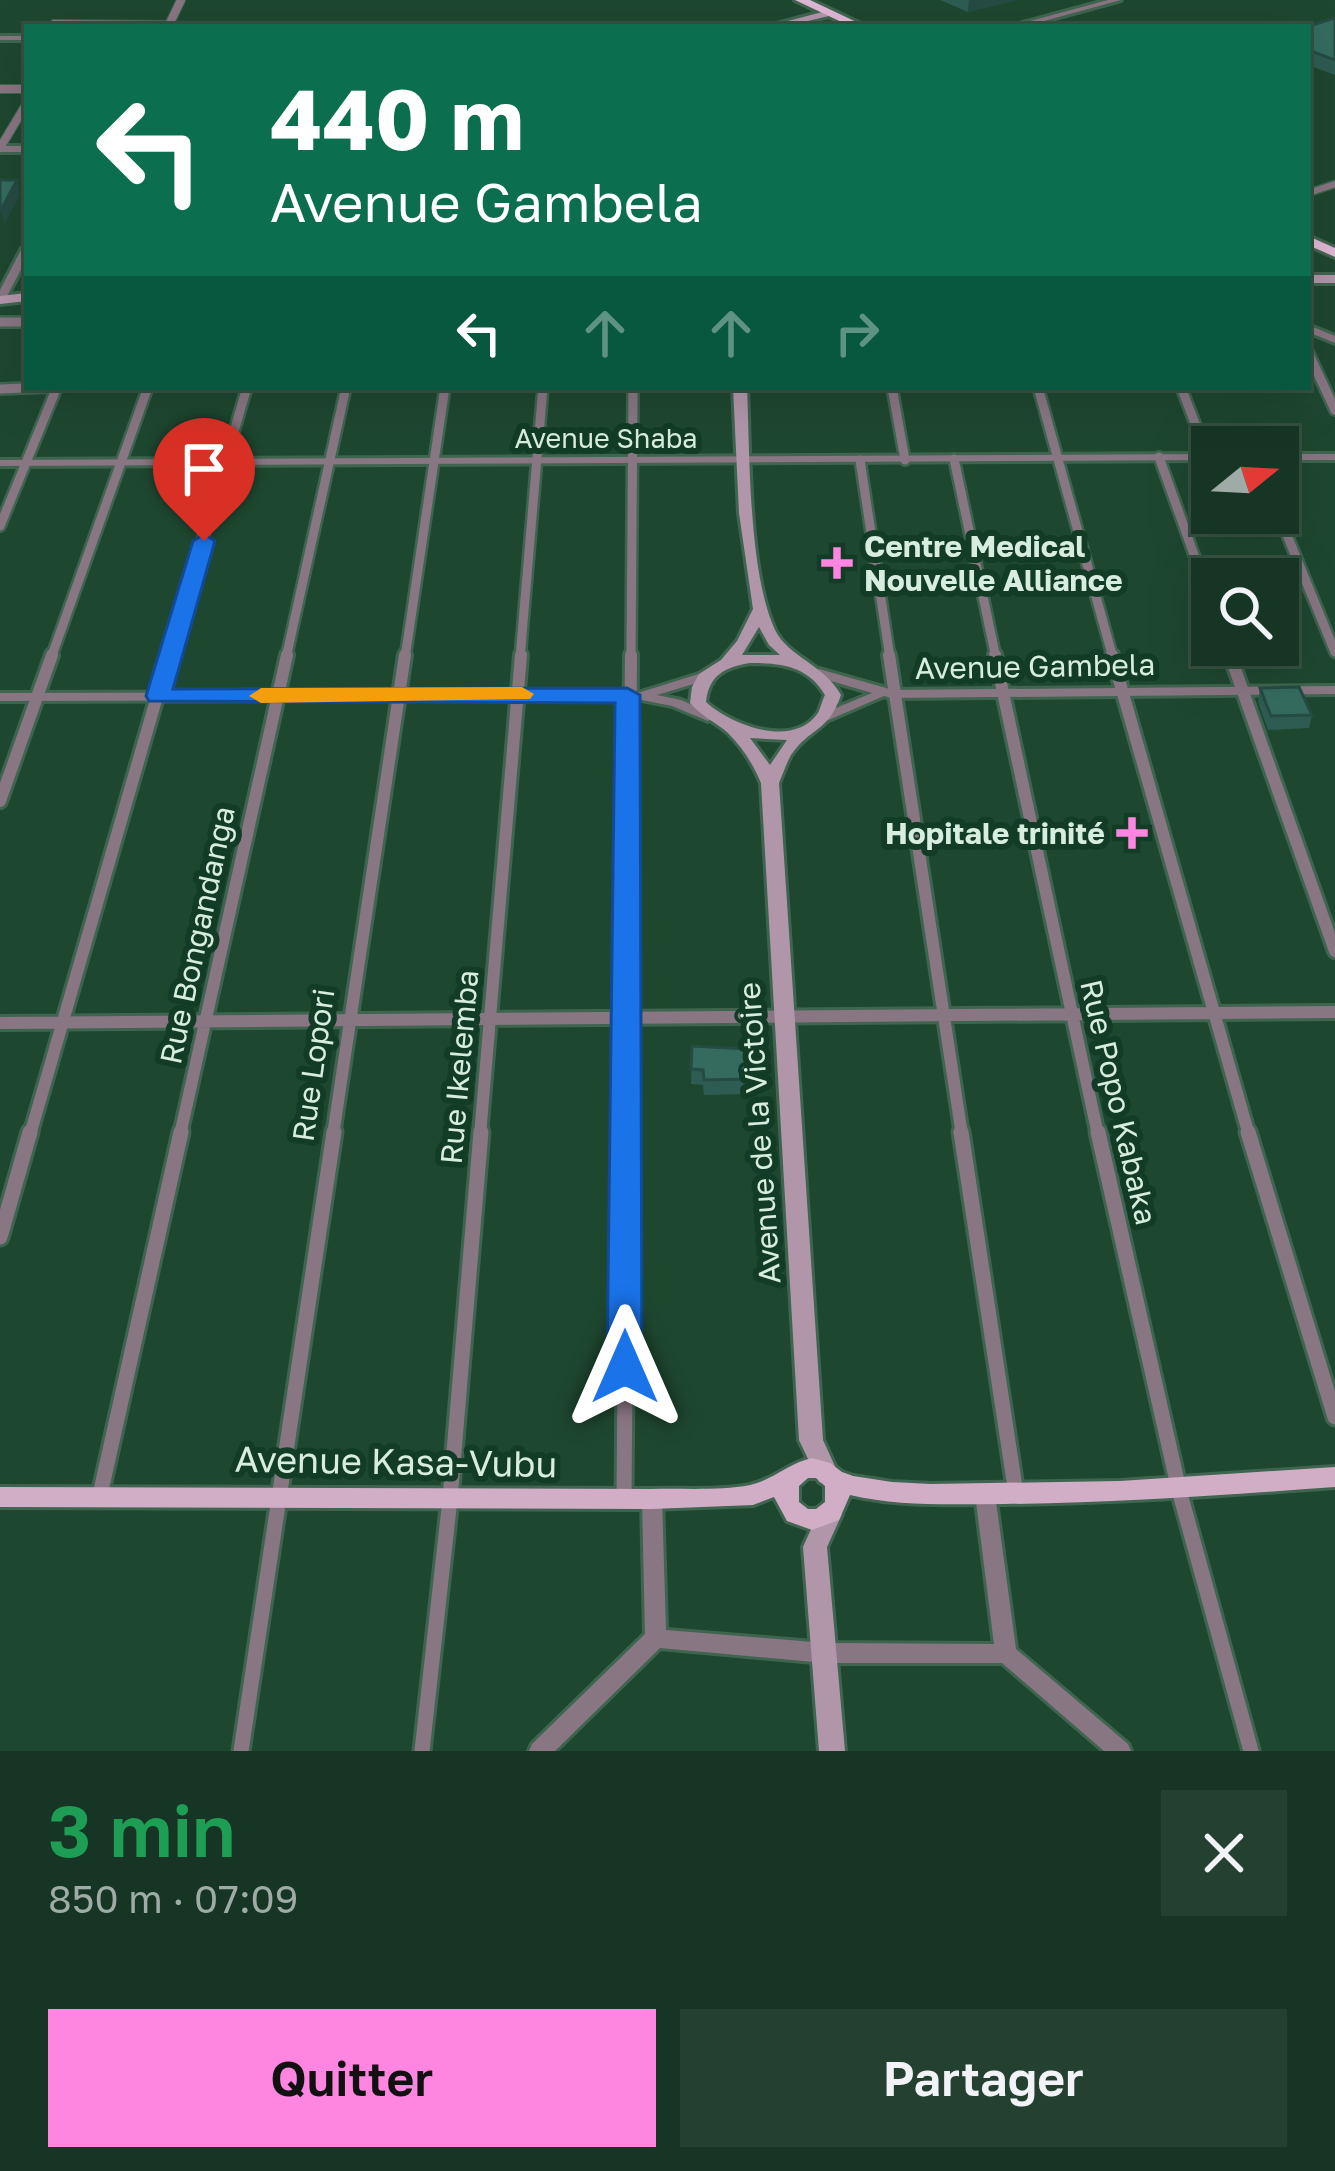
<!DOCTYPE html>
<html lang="fr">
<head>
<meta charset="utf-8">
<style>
	body { margin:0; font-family:"Golos Text",sans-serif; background:#234031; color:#f1f3f6; height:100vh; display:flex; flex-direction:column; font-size:45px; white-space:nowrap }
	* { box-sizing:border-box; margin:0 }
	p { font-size:39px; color:#9eaba6 }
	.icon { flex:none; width:66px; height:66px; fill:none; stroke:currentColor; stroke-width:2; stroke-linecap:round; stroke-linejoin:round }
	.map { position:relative; height:1751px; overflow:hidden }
	.sheet { display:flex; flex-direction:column; background:#163524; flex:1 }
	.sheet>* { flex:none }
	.banner { position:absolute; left:24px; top:24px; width:1287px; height:366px; border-radius:0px; box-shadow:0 12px 48px #0002,0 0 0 3px #355041; background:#0b6e4f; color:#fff; overflow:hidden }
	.needle { width:78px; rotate:72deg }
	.tools { position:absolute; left:1191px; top:426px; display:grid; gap:24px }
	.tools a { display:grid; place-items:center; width:108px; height:108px; border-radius:0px; background:#163524; box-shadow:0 12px 48px #0002,0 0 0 3px #355041; font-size:60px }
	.pin { position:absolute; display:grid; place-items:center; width:102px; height:102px; color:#fff; margin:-123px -51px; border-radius:50% 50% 50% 0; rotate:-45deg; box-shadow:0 0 12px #0007 }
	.pin .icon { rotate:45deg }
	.me { position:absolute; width:132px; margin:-66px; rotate:0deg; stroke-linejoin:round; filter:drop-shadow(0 0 9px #0008) }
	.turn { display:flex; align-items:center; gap:42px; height:252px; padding:0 48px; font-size:54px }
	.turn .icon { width:156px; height:156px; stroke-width:2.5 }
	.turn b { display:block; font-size:84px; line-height:102px }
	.lanes { display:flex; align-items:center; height:114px; padding:0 48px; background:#0003; justify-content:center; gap:60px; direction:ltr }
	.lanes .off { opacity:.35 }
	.round { display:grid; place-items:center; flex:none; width:126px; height:126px; border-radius:0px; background:#234031 }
	.overview { display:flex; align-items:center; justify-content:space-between; height:204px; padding:0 48px }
	h1 { font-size:72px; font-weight:600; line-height:90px; color:#1e9e55 }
	.action { display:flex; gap:24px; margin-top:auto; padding:24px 48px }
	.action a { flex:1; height:138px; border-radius:0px; background:#fe86e0; color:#111; font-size:48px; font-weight:600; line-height:138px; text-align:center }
	.action a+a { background:#234031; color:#f1f3f6 }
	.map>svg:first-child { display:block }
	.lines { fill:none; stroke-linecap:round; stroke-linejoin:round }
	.pedestrian-casing { stroke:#3f6550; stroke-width:9 }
	.minor-far3-casing { stroke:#3f6550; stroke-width:10 }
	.minor-far2-casing { stroke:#3f6550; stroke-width:14 }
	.minor-far1-casing { stroke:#3f6550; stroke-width:18 }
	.minor-casing { stroke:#3f6550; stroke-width:21 }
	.tertiary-casing { stroke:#3f6550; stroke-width:6 }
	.secondary-casing { stroke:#3f6550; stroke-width:6 }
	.primary-casing { stroke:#3f6550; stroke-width:6 }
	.trunk-casing { stroke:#3f6550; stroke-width:6 }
	.pedestrian { stroke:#887682; stroke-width:6 }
	.minor-far3 { stroke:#887682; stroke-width:8 }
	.minor-far2 { stroke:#887682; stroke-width:9 }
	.minor-far1 { stroke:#887682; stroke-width:12 }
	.minor { stroke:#887682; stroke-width:15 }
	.tertiary { fill:#887682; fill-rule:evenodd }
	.secondary { fill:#b196a9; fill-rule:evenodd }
	.primary { fill:#d1aec6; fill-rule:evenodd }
	.trunk { fill:#dfb8d4; fill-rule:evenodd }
	.wall { fill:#2e5c52 }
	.shaded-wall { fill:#254b42 }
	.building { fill:#356b5f; stroke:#254b42; stroke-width:3 }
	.route { fill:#1a73e8; stroke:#114b97; stroke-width:3 }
	.slow { fill:#f59e0b }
	.poi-dot { fill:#fe86e0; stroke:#123c26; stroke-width:4.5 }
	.labels { text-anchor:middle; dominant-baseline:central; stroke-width:12; stroke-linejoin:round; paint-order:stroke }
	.far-street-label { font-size:27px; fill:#d7eddf; stroke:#123c26 }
	.poi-label { font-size:30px; font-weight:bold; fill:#d7eddf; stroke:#123c26; text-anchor:start }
	.street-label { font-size:30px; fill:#d7eddf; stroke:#123c26 }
	.near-street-label { font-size:36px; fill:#d7eddf; stroke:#123c26 }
</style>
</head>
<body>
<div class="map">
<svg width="1335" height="1751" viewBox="0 0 1335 1751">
	<rect width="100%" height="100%" fill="#1e4730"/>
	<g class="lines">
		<defs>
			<path id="pedestrian" d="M1308 193 1335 184"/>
			<path id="minor-far3" d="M54 24 169 25
				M168 27 181 0
				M0 89H27
				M0 148 27 103"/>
			<path id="minor-far2" d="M0 322H27
				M1308 352 1335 410
				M892 387 905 460
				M1038 387 1113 658
				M1181 387 1208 457
				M0 389 48 387
				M1159 457 1212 605
				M954 459 996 658
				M860 460 890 658
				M1278 513 1335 652
				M0 526 57 387
				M1227 645 1231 658
				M51 658 148 387
				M168 658 247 387
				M286 658 346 387
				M405 658 445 387
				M520 658 543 387
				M631 658 633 387"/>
			<path id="minor-far1" d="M889 655 962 1135
				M995 655 1098 1135
				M1112 655 1249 1135
				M1230 655 1335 951
				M0 801 52 655
				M0 1023 1335 1012
				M30 1135 169 655
				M180 1135 287 655
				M333 1135 405 655
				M480 1135 521 655
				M627 1135 631 655"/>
			<path id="minor" d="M961 1132 1016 1494
				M1098 1132 1179 1490 1251 1751
				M1248 1132 1335 1417
				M0 1237 30 1132
				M100 1495 181 1132
				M624 1499 627 1132
				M241 1751 334 1132
				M422 1751 450 1499 481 1132"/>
			<path id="tertiary" d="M1108 0H1121L1022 27H1008Z
				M0 36H27V40H0Z
				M0 146H27V152H0Z
				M27 245V258L5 300 0 303V290L22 248Z
				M1308 325 1335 336V343L1308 332Z
				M1212 454V460L0 466V460Z
				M1278 454H1335V460H1278Z
				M819 669 893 690 1335 686V694L892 698 884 696 824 722 819 721 817 718 819 715 872 693 814 676 812 673Z
				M705 672 710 673 712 676 710 679 657 695 681 700 713 714 715 717 708 721 672 706 637 699 0 701V693L641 692Z
				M985 1486 992 1488 995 1494 1016 1649 1128 1744 1131 1751H1104L1002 1663H825L660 1648 555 1751H529L532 1744 645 1634 642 1499 645 1493 652 1491 659 1493 662 1499 666 1630 825 1643 994 1644 975 1494 978 1488Z"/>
			<path id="secondary" d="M830 10 835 13 833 15 783 27H765Z
				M1308 275H1335V283H1308Z
				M27 293V301L0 304V296Z
				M733 387H747C750 453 748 571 775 630 788 657 824 664 841 695 828 733 810 727 791 755 786 764 783 774 779 783L823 1440 839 1475 835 1482 827 1485 819 1482 799 1440 761 783C753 764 743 748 728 733 717 723 701 716 690 703L692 687 699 674 721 660 737 641 753 609 739 513ZM759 627 769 645 780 655H742ZM750 663C782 663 808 666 825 695 824 696 819 712 818 713 793 749 731 725 706 702 709 675 725 667 750 663ZM750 738 787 740 770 765Z
				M830 1504 839 1507 842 1514 827 1547 845 1751H819L803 1547 821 1507Z"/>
			<path id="primary" d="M812 1458 830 1463 842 1472 853 1476 892 1482 931 1484 1120 1481 1335 1467V1487C1225 1495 1115 1503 1005 1504 953 1504 901 1507 850 1495L839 1520 812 1530 787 1521 774 1497 753 1505 652 1509 0 1507V1487L652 1489C683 1488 719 1491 750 1485 773 1480 789 1463 812 1458ZM808 1478H816L825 1486V1502L816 1509H808L799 1502V1486Z"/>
			<path id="trunk" d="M795 0H810L867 27H852Z
				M1308 236 1335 248V257L1308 245Z"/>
		</defs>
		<use href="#pedestrian" class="pedestrian-casing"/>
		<use href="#minor-far3" class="minor-far3-casing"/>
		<use href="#minor-far2" class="minor-far2-casing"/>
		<use href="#minor-far1" class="minor-far1-casing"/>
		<use href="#minor" class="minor-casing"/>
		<use href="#tertiary" class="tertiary-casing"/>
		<use href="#secondary" class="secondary-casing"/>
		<use href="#primary" class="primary-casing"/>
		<use href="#trunk" class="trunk-casing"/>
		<use href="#pedestrian" class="pedestrian"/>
		<use href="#minor-far3" class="minor-far3"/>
		<use href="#minor-far2" class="minor-far2"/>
		<use href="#minor-far1" class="minor-far1"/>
		<use href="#minor" class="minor"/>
		<use href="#tertiary" class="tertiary"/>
		<use href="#secondary" class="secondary"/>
		<use href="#primary" class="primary"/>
		<use href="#trunk" class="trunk"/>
	</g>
	<path class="wall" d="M940 0H1017L968 12Z
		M1335 18V75L1308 65V27Z
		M1260 688 1312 715 1309 728 1268 730 1258 702Z
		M692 1046 755 1054 754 1069 747 1094 704 1095 703 1085 691 1084Z"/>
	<path class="shaded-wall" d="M969 0H1017L968 12Z
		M17 180 20 195 4 225 1 210Z
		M755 1054 754 1069 747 1094 748 1079Z"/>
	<path class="building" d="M1335 18V60L1308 50V27H1306Z
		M0 180H17L1 210H0Z
		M1299 687 1312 715 1271 716 1260 688Z
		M692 1046 747 1049 755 1054 748 1079 704 1080 703 1070 691 1069Z"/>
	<path class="route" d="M204 534 215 541 173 689 627 688 640 695 642 1367 637 1377 625 1381 612 1377 607 1367 615 703 149 701 146 696 193 541Z"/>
	<path class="slow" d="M522 687 534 694 530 699 261 703 249 696 261 688Z"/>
	<g class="poi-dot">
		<path d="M831 545h12v12h12v12h-12v12h-12v-12h-12v-12h12z"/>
		<path d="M1126 815h12v12h12v12h-12v12h-12v-12h-12v-12h12z"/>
	</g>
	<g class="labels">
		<g class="far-street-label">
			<text x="606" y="438">Avenue Shaba</text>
		</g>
		<g class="poi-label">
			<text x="864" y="546">Centre Medical<tspan x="864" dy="34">Nouvelle Alliance</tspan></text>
			<text x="1105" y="833" text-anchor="end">Hopitale trinité</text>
		</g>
		<g class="street-label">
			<text transform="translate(1035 666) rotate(-1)">Avenue Gambela</text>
			<text transform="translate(197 935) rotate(-78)">Rue Bongandanga</text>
			<text transform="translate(313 1065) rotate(-82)">Rue Lopori</text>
			<text transform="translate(459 1067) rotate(-85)">Rue Ikelemba</text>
			<text transform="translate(1119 1102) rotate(77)">Rue Popo Kabaka</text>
			<text transform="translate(759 1133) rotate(-94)">Avenue de la Victoire</text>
		</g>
		<g class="near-street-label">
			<text transform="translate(396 1461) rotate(1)">Avenue Kasa-Vubu</text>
		</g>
	</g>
</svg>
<div class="tools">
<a><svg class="needle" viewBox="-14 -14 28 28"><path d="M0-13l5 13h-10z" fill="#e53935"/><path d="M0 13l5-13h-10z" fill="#9eaba6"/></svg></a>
<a><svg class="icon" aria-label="search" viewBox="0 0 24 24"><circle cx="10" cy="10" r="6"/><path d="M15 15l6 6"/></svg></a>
</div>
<div class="pin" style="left:204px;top:541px;background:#d93025"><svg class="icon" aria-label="arrive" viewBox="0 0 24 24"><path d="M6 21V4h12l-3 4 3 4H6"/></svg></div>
<svg class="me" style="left:625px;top:1367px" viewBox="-20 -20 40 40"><path d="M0-17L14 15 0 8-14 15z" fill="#1a73e8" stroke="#fff" stroke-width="4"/></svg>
<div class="banner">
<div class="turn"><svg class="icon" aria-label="left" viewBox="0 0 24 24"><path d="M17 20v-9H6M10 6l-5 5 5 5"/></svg><div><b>440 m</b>Avenue Gambela</div></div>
<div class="lanes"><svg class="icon" aria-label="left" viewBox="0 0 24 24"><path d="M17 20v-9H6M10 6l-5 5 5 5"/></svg><svg class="icon off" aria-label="ahead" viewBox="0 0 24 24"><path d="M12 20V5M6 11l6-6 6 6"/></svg><svg class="icon off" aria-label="ahead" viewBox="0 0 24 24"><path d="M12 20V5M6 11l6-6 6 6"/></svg><svg class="icon off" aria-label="right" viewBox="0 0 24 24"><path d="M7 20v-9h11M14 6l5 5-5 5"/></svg></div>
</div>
</div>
<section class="sheet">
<div class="overview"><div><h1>3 min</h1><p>850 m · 07:09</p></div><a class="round"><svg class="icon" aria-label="close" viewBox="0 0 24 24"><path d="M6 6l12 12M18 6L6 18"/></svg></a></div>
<div class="action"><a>Quitter</a><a>Partager</a></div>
</section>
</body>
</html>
